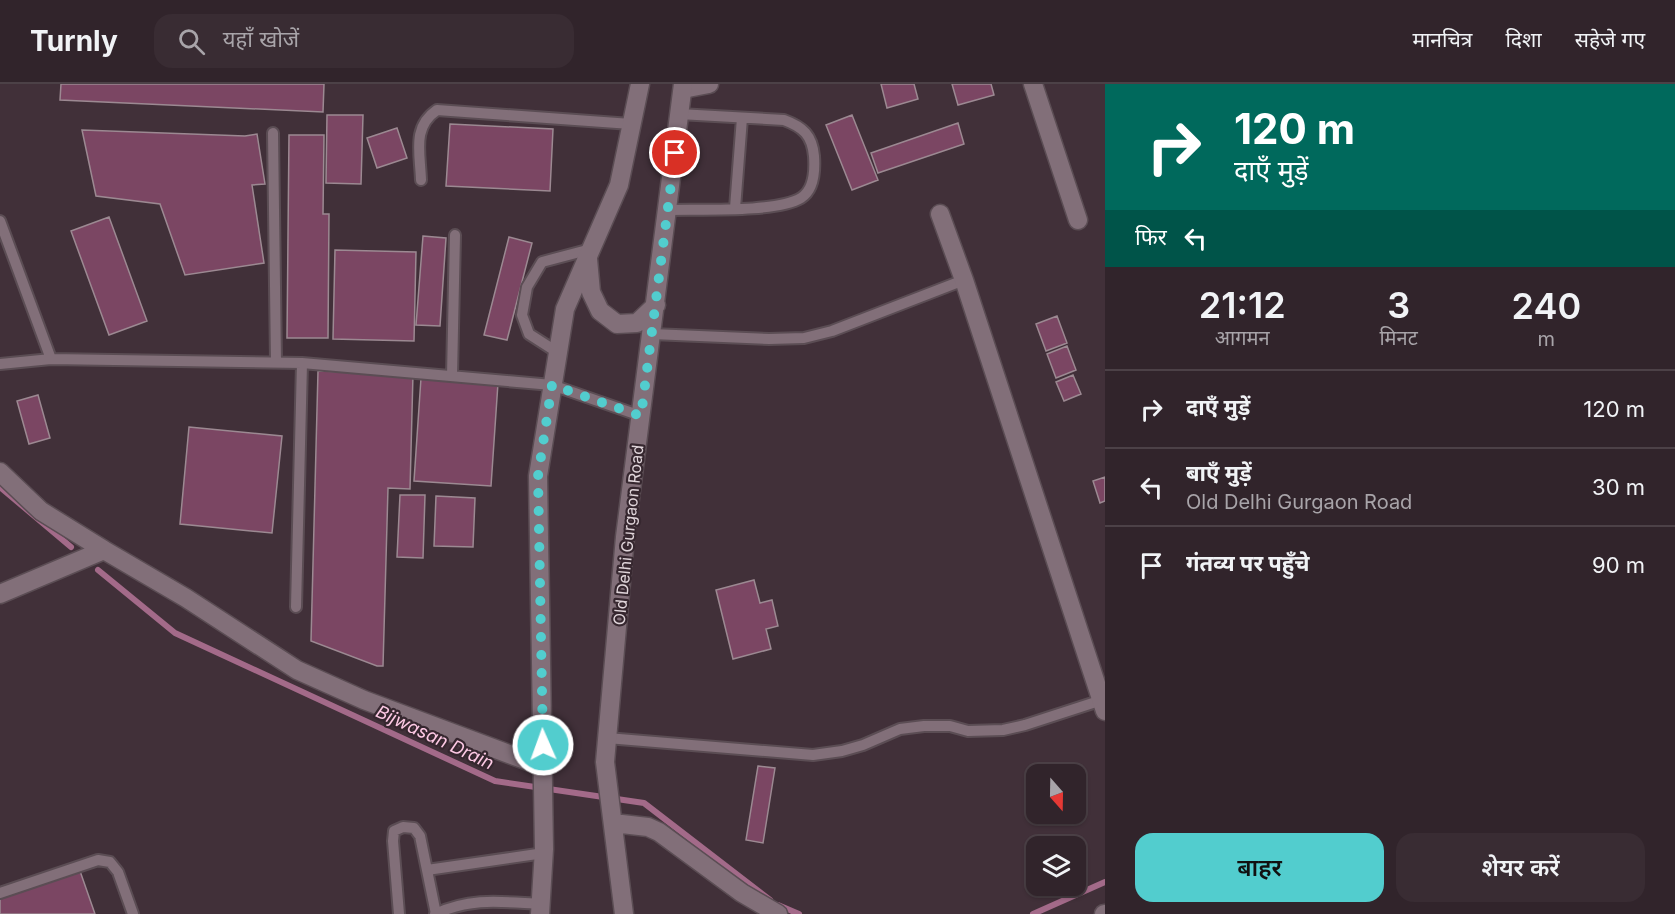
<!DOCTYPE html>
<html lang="hi">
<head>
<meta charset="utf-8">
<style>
	body { margin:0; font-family:Inter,"Noto Sans Devanagari",sans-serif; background:#392c33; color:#f1f3f6; height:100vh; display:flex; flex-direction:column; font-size:22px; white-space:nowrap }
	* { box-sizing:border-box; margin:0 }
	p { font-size:20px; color:#a8a4a9 }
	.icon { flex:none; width:33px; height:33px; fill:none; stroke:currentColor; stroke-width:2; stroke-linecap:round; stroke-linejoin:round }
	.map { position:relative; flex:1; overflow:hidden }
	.panel { display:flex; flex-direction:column; background:#31242b; width:570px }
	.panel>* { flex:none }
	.banner { background:#00695c; color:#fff; overflow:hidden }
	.needle { width:39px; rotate:160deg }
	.buttons { position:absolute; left:1026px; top:680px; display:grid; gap:12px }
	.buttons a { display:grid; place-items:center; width:60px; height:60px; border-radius:12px; background:#31242b; box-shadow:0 2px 4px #0004,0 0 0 2px #4c4147; font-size:30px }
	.pin { position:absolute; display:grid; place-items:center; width:51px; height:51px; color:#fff; margin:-26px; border:3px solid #fff; border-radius:50%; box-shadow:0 2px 6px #0007 }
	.me { position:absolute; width:66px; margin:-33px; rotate:358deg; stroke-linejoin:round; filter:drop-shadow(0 0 4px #0008) }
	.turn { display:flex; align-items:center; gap:21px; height:126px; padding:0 30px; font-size:27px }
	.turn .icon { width:78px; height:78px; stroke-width:2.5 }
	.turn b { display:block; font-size:42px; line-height:51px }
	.then { display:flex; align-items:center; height:57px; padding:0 30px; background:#0003; gap:12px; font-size:22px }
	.eta { display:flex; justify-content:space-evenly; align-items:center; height:102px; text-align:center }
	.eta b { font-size:36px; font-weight:600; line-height:42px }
	.primary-button { display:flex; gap:12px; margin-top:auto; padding:12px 30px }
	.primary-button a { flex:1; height:69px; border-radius:18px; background:#52cdce; color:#111; font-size:24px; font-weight:600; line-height:69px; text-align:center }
	.primary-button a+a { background:#392c33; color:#f1f3f6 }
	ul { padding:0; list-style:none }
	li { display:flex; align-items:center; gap:18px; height:78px; padding:0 30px; border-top:2px solid #4c4147 }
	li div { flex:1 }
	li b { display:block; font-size:22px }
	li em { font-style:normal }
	header { display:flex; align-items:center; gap:36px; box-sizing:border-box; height:84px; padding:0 30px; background:#31242b; border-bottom:2px solid #4c4147 }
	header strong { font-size:28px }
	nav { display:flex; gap:33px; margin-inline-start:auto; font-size:21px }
	.search { width:420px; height:54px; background:#392c33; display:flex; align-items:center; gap:15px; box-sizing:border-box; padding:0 21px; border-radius:18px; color:#a8a4a9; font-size:22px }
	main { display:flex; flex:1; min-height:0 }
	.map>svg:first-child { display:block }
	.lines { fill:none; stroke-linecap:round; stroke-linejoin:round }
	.stream { stroke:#a36a89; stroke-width:6 }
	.building { fill:#7b4663; stroke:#9c8992; stroke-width:1.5 }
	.lane-casing { stroke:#5b4d54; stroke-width:14 }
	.street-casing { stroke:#5b4d54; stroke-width:21 }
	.secondary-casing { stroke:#5b4d54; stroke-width:21 }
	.lane { stroke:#826f79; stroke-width:10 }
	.street { stroke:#826f79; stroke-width:18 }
	.secondary { stroke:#826f79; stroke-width:18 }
	.route { stroke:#52cdce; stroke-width:10; stroke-dasharray:0 18 }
	.labels { text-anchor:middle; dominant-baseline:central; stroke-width:4.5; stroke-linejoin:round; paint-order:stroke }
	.street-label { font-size:16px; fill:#e0d5da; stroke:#36272f }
	.water-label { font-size:18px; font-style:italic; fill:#fdc9e4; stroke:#36272f }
</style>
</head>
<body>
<header>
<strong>Turnly</strong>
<div class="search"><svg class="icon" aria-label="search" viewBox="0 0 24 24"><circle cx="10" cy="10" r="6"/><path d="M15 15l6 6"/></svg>यहाँ खोजें</div>
<nav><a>मानचित्र</a><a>दिशा</a><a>सहेजे गए</a></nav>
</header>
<main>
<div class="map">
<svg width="1105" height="830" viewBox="0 0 1105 830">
	<rect width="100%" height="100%" fill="#413039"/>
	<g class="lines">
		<path class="stream" d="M0 403 71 463
			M98 486 175 549 495 697 644 719 770 816
			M778 821 799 830
			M1033 830 1105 798"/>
	</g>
	<path class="building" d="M61 0H324L323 28 60 16Z
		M881 0H914L918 15 887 24Z
		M952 0H991L994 11 958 21Z
		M327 31H363L361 100 326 99Z
		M852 31 878 96 852 106 826 41Z
		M958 39 964 60 878 89 871 69Z
		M450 40 553 45 550 107 446 102Z
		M397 44 407 74 377 84 367 54Z
		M82 46 245 52 257 50 265 100 252 101 264 179 185 191 160 120 96 112Z
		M289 51H324L323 130H329L328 254H287Z
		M109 133 147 237 109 251 71 147Z
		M423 152 446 154 440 242 416 241Z
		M509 153 532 159 507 256 484 251Z
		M335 166 416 168 414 257 333 255Z
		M1057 232 1067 259 1046 267 1036 240Z
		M1067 262 1076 286 1056 294 1047 270Z
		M318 287 413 290 410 405 388 404 383 582H377L311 557Z
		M1073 291 1081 310 1064 317 1056 298Z
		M421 294 498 299 491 402 414 397Z
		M38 311 50 354 29 360 17 317Z
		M189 343 282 352 272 449 180 440Z
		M1105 393V417L1100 419 1093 397Z
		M400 411H425L423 474 397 473Z
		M436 412 475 414 473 463 434 462Z
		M754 496 760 519 772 516 778 542 766 545 771 565 733 575 716 506Z
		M758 682 775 684 763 759 746 756Z
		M80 787 95 830H0V815Z"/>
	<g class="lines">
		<defs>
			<path id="lane" d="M273 49 276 278
				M421 96C420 68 412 43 437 26L631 40
				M735 124 742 34
				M668 126C699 125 776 129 801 114 814 106 815 86 814 72 812 51 803 43 784 36L679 30
				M0 137 51 275
				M652 250 769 255 804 254 832 247 964 196
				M557 268 529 250 522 231 527 203 542 178 591 165
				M0 280 51 275 302 279 552 301 641 332
				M452 292 455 151
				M296 523 302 279
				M607 654 813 671 842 667 863 661 900 645 924 642H950L968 647 1003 646 1025 641 1102 616
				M427 786 544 769
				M0 809 98 776 110 778 118 788 133 830
				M399 830 393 757 394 747 403 743 414 744 420 752 436 830
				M435 830C473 813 501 818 541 820"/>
			<path id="street" d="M1033 0 1078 136
				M683 5 709 0
				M940 130 964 196 1105 627
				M0 388 41 427 104 466
				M0 510 104 466 186 514 297 586 364 616 544 683"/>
			<path id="secondary" d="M588 175 591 208 600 227 617 240 637 239 656 221
				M613 739 648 743 659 748 742 809 778 830
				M540 830 544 765 538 392 565 225 619 101 640 0
				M624 830 605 678 625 453 683 0
				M1104 830H1105"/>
		</defs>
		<use href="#lane" class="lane-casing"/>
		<use href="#street" class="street-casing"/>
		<use href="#secondary" class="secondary-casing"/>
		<use href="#lane" class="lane"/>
		<use href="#street" class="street"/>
		<use href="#secondary" class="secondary"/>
	</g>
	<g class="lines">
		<path class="route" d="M543 661 538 392 552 301 641 332 675 69"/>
	</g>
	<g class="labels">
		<g class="street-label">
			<text transform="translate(628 451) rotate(-84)">Old Delhi Gurgaon Road</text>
		</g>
		<g class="water-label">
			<text transform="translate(435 653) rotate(25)">Bijwasan Drain</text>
		</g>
	</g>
</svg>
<div class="buttons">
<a><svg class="needle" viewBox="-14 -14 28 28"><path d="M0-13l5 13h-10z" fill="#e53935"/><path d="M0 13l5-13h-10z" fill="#a8a4a9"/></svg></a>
<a><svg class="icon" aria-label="layers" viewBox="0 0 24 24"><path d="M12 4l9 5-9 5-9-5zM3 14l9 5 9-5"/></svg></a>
</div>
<div class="pin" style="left:675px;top:69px;background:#d93025"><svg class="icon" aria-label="arrive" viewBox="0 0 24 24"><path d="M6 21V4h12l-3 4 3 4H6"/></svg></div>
<svg class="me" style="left:543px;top:661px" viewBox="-20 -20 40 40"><circle r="17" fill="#52cdce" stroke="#fff" stroke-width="3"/><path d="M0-11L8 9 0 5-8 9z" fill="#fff"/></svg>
</div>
<section class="panel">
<div class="banner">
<div class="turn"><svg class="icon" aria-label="right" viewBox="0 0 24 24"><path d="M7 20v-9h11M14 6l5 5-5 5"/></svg><div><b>120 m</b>दाएँ मुड़ें</div></div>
<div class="then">फिर<svg class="icon" aria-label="left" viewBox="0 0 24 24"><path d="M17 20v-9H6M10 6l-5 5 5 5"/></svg></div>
</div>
<div class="eta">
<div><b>21:12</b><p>आगमन</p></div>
<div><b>3</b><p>मिनट</p></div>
<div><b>240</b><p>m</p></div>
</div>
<ul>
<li><svg class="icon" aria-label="right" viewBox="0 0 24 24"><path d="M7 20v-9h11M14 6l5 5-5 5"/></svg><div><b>दाएँ मुड़ें</b></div><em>120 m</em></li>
<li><svg class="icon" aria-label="left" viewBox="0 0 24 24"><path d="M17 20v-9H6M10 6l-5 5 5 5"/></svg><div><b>बाएँ मुड़ें</b><p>Old Delhi Gurgaon Road</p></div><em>30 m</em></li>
<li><svg class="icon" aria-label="arrive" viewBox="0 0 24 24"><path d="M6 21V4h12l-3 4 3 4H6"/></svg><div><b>गंतव्य पर पहुँचे</b></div><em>90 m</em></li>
</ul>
<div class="primary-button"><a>बाहर</a><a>शेयर करें</a></div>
</section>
</main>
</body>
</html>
